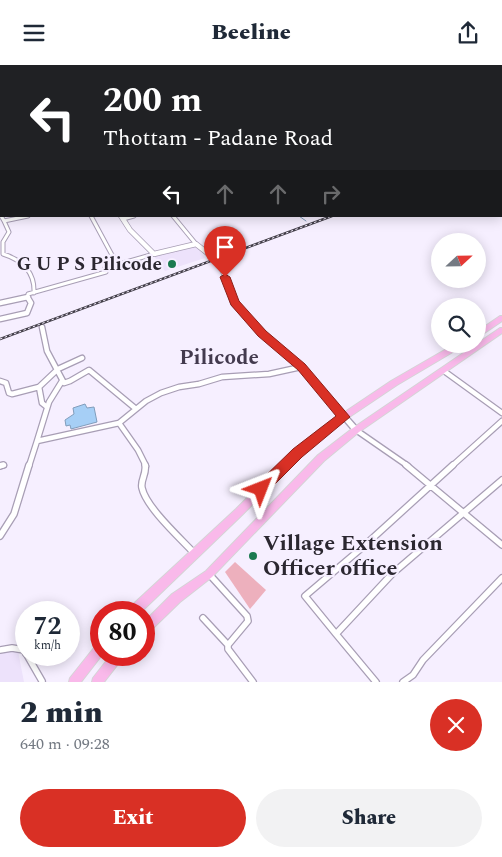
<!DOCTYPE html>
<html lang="en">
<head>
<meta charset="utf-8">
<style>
	body { margin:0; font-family:Spectral,serif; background:#f2f2f3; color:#1f2937; height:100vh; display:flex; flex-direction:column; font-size:19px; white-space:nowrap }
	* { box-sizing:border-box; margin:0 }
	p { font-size:16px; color:#747a83 }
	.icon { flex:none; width:28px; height:28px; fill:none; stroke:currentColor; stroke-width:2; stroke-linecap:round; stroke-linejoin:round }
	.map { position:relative; height:617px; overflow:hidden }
	.panel { display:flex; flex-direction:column; background:#fff; flex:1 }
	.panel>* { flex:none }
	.guide { position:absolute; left:0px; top:0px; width:502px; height:152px; box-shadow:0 2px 12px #0003; background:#202124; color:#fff; overflow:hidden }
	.needle { width:32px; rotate:68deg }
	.controls { position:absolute; left:431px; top:168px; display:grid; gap:10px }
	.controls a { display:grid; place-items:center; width:55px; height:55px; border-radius:50%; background:#fff; box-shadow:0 2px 12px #0003; font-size:25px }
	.speed { position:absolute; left:15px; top:536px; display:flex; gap:10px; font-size:25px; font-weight:700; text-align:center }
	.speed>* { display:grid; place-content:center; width:65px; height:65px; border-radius:50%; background:#fff; box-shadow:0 2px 12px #0003; line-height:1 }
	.speed small { font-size:12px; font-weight:400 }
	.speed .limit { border:8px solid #d22; background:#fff; color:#111 }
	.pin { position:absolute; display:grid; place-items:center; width:42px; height:42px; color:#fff; margin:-51px -21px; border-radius:50% 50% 50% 0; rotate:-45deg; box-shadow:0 0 5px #0007 }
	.pin .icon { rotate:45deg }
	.me { position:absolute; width:55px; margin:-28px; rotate:45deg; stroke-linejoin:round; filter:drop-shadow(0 0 4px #0008) }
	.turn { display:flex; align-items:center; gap:18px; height:105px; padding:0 20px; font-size:22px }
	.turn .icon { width:65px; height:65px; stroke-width:2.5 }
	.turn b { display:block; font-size:35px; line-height:42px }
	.lanes { display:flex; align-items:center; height:48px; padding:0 20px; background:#0003; justify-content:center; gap:25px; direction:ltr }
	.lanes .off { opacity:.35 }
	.round { display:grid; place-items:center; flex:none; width:52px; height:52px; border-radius:26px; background:#f2f2f3 }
	.overview { display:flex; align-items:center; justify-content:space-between; height:85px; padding:0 20px }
	h1 { font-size:30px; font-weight:800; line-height:38px }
	.primary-button { display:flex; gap:10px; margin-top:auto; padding:10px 20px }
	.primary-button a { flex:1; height:58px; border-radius:30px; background:#d93025; color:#fff; font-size:20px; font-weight:800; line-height:58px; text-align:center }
	.primary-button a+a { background:#f2f2f3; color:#1f2937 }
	header { display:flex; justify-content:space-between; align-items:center; height:65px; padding:0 20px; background:#fff; font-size:22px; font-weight:800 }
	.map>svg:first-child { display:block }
	.built { fill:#ede2fb }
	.green { fill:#edb0bd }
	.water { fill:#a6cff6; stroke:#819dbb }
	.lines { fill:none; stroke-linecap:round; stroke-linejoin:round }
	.stream { stroke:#819dbb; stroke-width:1 }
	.street-far3-casing { stroke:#a89eb5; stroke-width:4 }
	.street-far2-casing { stroke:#a89eb5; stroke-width:5 }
	.street-far1-casing { stroke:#a89eb5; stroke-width:7 }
	.street-casing { stroke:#a89eb5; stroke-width:8 }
	.secondary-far2-casing { stroke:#a89eb5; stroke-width:4.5 }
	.secondary-far1-casing { stroke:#a89eb5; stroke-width:6 }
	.secondary-casing { stroke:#a89eb5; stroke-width:8 }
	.highway-casing { stroke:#d5d4d6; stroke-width:2 }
	.street-far3 { stroke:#fff; stroke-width:2.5 }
	.street-far2 { stroke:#fff; stroke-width:3 }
	.street-far1 { stroke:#fff; stroke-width:4.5 }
	.street { stroke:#fff; stroke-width:5.5 }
	.secondary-far2 { stroke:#fff; stroke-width:3 }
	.secondary-far1 { stroke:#fff; stroke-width:4.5 }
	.secondary { stroke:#fff; stroke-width:5.5 }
	.highway { fill:#f9b9ea; fill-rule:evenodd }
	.rail-casing { stroke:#433f49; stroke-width:2.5 }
	.rail { stroke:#f6efff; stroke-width:1; stroke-dasharray:2.5; stroke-linecap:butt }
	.secondary-bridge-casing { stroke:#a89eb5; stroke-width:6; stroke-linecap:butt }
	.secondary-bridge { stroke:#fff; stroke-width:4.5 }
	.route { fill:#d93025; stroke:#8d1f18 }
	.poi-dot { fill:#1b7a50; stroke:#f6efff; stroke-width:2 }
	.labels { text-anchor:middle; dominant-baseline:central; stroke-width:4.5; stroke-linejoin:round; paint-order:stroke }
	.poi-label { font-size:19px; font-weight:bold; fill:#2b2730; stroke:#f6efff; text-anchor:end }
	.quarter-label { font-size:21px; font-weight:bold; fill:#433a4e; stroke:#f6efff }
	.near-poi-label { font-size:22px; font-weight:bold; fill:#2b2730; stroke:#f6efff; text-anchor:start }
</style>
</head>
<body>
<header><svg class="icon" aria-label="menu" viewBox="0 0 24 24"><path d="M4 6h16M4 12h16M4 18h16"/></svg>Beeline<svg class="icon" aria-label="share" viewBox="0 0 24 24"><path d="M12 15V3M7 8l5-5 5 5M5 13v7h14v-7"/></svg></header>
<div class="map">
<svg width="502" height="617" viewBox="0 0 502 617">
	<rect width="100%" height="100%" fill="#f6efff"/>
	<path class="built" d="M190 181 198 183 205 193 165 206 154 191Z
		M4 586H18L24 617H0V587Z"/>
	<path class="green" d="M235 497 266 525 250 544 225 507Z"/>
	<path class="water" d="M85 339 87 343 94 342 97 357 71 364 70 360 66 361 65 355 74 349 73 343Z"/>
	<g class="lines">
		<path class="stream" d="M222 0 239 1
			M299 151 306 156"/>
		<defs>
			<path id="street-far3" d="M67 1 70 0
				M133 1 144 0
				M434 1H446
				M453 1H459"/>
			<path id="street-far2" d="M0 149 4 156 28 151
				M91 151 112 190 122 199
				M173 151 196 179
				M123 154 134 151
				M4 156 9 167 3 177V189C22 195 35 207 34 228
				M27 233 28 229 106 207 105 203 154 189"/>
			<path id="street-far1" d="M0 238 28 232
				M0 254 27 248 31 238 28 233
				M42 262 47 286 64 318 70 316 89 305 136 344
				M444 306 502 348
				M0 316 6 318 9 328 12 329 39 322
				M47 342 42 338 39 322 58 304 82 293
				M356 365 408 401
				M37 376 49 337 62 316
				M0 401 4 400
				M29 401 37 376 119 358
				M146 401 138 385 119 358 146 336 161 328 179 322 199 319 222 312 269 309 301 302
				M452 401 502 356"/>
			<path id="street" d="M145 400C147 409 140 415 142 423 146 442 180 473 194 488
				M406 400 502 480
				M453 400 364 481 305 531 336 569 392 509 502 415
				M0 401 3 400
				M0 471 14 449 29 400
				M209 509 247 551 248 556 228 580V584L253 617
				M203 553 228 580
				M336 569 376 617
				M0 585 12 583 24 585 26 589
				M27 590 42 616
				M403 617 413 610 423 595 502 513"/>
			<path id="secondary-far2" d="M494 0 497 1"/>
			<path id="secondary-far1" d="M121 151 130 165 154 189 196 179 210 190
				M217 198 223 206 232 233"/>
			<path id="secondary" d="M232 232 234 238 262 268 301 302 356 365"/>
			<path id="highway" d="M500 251H502V256L480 271H478V266Z
				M500 263H502V268L359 367 324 396 212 512 180 537 148 568 144 569V557L172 529 206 506 318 390 353 363Z
				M455 279H464L463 281 397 320 327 367 301 391 242 450 140 548H127L128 544 236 444 295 385 321 363 391 316Z
				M101 578 102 590 81 617H69L70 613 97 579Z
				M111 590H123L122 594 104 617H92L93 613Z"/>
		</defs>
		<use href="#street-far3" class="street-far3-casing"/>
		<use href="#street-far2" class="street-far2-casing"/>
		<use href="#street-far1" class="street-far1-casing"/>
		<use href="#street" class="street-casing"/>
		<use href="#secondary-far2" class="secondary-far2-casing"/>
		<use href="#secondary-far1" class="secondary-far1-casing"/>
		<use href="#secondary" class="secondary-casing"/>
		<use href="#highway" class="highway-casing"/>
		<use href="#street-far3" class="street-far3"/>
		<use href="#street-far2" class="street-far2"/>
		<use href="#street-far1" class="street-far1"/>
		<use href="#street" class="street"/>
		<use href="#secondary-far2" class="secondary-far2"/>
		<use href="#secondary-far1" class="secondary-far1"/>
		<use href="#secondary" class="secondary"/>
		<use href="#highway" class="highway"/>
		<defs>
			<path id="rail" d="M0 274 332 151"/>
		</defs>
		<use href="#rail" class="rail-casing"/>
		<use href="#rail" class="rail"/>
		<defs>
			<path id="secondary-bridge" d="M210 190 217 198"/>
		</defs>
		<use href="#secondary-bridge" class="secondary-bridge-casing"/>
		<use href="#secondary-bridge" class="secondary-bridge"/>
	</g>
	<path class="route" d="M225 209 230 212 239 236 266 266 305 299 350 352 302 392 266 428 261 429 257 428 255 424 257 419 293 384 336 351 298 305 258 271 231 240 220 212Z"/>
	<g class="poi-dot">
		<circle cx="172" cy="199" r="5"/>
		<circle cx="253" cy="491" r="5"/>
	</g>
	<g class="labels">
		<g class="poi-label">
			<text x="162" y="199">G U P S Pilicode</text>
		</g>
		<g class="quarter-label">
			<text x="219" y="293">Pilicode</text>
		</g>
		<g class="near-poi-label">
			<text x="263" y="478">Village Extension<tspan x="263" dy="25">Officer office</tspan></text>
		</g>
	</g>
</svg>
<div class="controls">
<a><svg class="needle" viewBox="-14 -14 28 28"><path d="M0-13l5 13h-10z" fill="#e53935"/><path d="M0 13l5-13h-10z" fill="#747a83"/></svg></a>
<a><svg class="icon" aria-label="search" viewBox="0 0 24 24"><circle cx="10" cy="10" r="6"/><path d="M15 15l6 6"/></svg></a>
</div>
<div class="speed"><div>72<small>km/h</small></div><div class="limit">80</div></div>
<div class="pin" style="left:225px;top:212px;background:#d93025"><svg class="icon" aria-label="arrive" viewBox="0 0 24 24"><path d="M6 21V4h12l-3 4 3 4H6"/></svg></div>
<svg class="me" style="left:261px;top:424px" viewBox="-20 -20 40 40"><path d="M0-17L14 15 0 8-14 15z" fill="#d93025" stroke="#fff" stroke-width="4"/></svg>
<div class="guide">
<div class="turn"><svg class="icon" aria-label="left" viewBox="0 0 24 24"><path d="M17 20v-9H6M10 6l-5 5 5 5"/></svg><div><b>200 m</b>Thottam - Padane Road</div></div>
<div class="lanes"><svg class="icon" aria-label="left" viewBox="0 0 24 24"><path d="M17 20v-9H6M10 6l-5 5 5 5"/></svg><svg class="icon off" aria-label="ahead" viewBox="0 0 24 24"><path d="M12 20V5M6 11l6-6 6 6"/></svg><svg class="icon off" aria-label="ahead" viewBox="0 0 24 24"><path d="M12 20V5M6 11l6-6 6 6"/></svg><svg class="icon off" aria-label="right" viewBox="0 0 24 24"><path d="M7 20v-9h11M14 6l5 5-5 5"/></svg></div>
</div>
</div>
<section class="panel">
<div class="overview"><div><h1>2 min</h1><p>640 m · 09:28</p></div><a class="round" style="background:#d93025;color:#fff"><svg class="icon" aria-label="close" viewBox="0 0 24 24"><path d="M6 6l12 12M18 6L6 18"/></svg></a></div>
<div class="primary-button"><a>Exit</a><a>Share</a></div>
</section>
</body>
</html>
